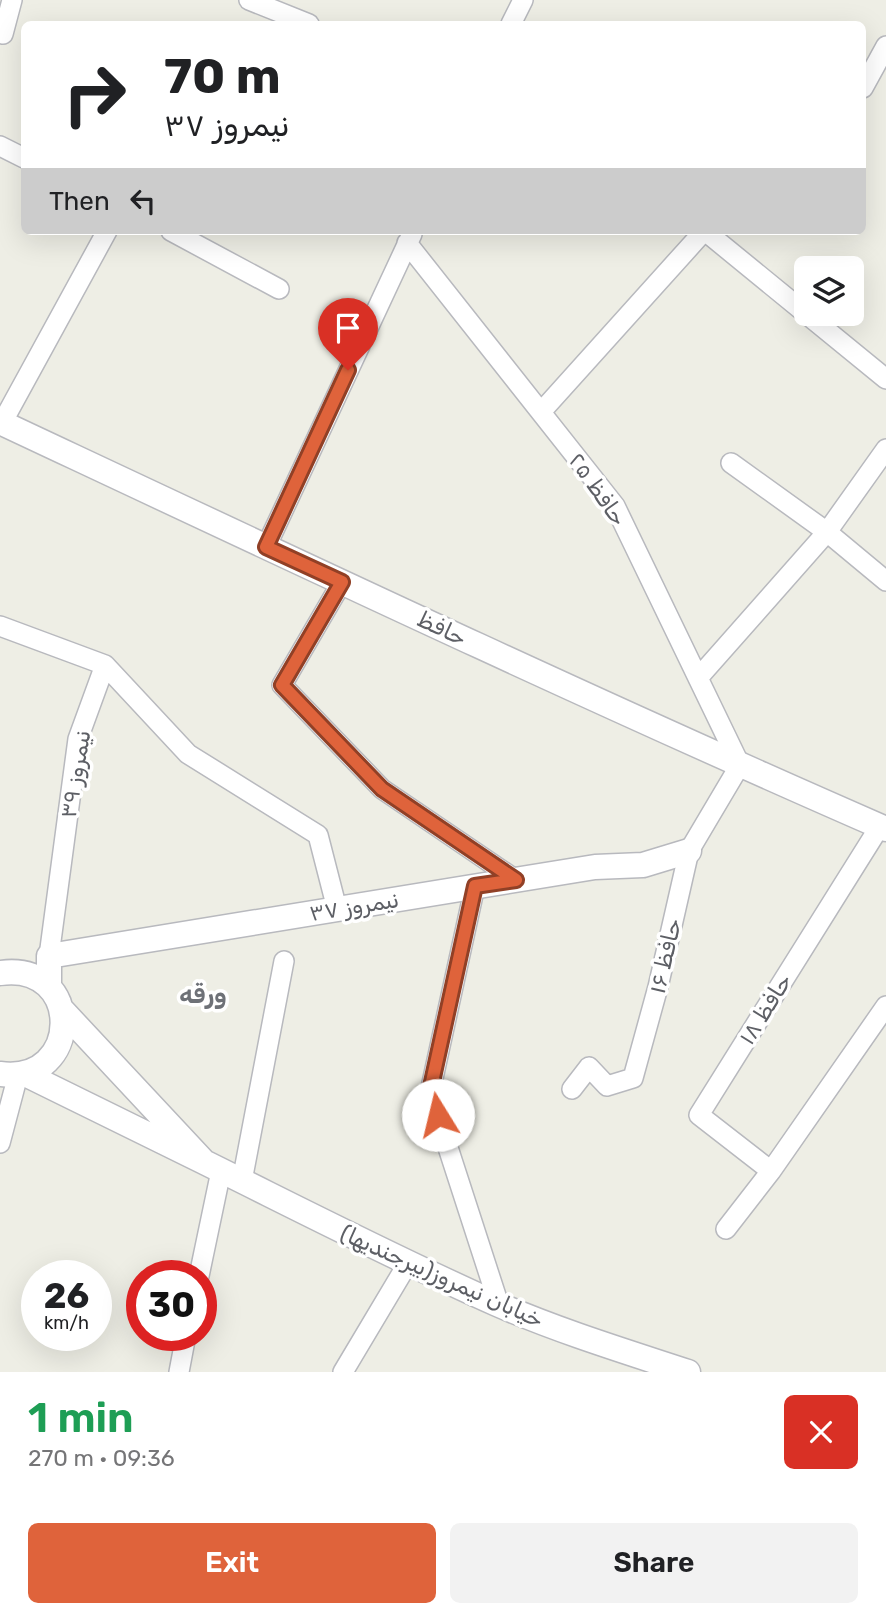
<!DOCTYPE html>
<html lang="en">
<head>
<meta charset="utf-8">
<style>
	body { margin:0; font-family:Rubik,Cairo,sans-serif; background:#f2f2f2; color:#202124; height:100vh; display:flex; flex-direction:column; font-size:26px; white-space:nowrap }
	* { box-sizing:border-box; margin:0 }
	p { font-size:23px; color:#757577 }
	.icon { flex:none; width:38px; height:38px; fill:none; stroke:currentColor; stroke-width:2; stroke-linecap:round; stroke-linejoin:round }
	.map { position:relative; height:1372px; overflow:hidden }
	.drawer { display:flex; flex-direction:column; background:#fff; flex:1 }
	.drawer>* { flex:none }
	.hud { position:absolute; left:21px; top:21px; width:845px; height:214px; border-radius:10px; box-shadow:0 7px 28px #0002; background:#fff; color:#202124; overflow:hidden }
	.fabs { position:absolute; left:794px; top:256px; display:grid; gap:14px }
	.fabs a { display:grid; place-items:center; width:70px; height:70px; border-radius:10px; background:#fff; box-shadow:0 7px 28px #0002; font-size:35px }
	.speed { position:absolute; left:21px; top:1260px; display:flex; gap:14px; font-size:35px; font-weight:700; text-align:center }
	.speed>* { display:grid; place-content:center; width:91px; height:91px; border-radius:50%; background:#fff; box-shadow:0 7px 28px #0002; line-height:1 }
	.speed small { font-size:18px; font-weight:400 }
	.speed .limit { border:10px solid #d22; background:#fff; color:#111 }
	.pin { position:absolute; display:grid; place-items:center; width:60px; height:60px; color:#fff; margin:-72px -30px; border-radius:50% 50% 50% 0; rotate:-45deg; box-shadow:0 0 7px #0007 }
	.pin .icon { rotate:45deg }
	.me { position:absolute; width:77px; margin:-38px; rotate:351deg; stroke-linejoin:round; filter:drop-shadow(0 0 5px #0008) }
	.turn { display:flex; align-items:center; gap:24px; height:147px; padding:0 28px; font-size:32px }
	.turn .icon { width:91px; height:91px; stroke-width:2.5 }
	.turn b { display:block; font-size:49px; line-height:60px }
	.then { display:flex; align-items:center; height:66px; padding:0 28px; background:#0003; gap:14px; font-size:26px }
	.round { display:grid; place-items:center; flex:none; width:74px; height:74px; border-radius:10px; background:#f2f2f2 }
	.headline { display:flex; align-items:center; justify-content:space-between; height:119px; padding:0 28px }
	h1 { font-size:42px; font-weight:600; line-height:52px; color:#1e9e55 }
	.button { display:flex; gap:14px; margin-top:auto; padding:14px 28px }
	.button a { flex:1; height:80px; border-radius:10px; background:#df633b; color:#fff; font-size:28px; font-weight:600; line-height:80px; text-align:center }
	.button a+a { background:#f2f2f2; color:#202124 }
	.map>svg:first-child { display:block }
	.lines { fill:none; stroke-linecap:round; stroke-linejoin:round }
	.minor-casing { stroke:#b8b9be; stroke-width:22 }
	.tertiary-casing { stroke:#b8b9be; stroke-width:27 }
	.minor { stroke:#fff; stroke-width:19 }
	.tertiary { stroke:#fff; stroke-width:24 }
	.route-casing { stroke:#914026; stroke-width:18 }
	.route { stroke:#df633b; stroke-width:12 }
	.labels { text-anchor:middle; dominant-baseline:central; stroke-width:7; stroke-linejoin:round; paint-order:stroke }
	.street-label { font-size:23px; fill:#5d5f65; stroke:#fff }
	.neighbourhood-label { font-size:24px; font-weight:bold; fill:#6e7177; stroke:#fff }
</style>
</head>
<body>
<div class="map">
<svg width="886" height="1372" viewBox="0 0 886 1372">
	<rect width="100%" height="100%" fill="#eeeee5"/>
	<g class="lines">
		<defs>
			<path id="minor" d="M249 0 309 24
				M511 24 523 0
				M3 34 12 0
				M863 88 886 46
				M0 146 24 158
				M171 231 279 289
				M705 231 886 379
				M407 243 615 506 740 765 689 851 658 987 633 1078 607 1086 589 1067 572 1089
				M541 412 704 231
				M2 423 107 231
				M731 463 827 532 886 581
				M266 547 412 234
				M342 582 282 685 382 789 516 880
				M0 626 105 665 78 739 49 956
				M105 665 188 754 318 835 337 909
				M698 678 827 532 886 449
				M475 886 430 1092 499 1305
				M0 1143 18 1075
				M771 1171 699 1115 880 826
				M242 1181 284 961
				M726 1229 771 1171 886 1006
				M199 1276 221 1171
				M179 1372 186 1335
				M343 1372 408 1263"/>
			<path id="tertiary" d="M0 422C294 560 588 699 886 829
				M0 973C84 961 83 1085 0 1074
				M49 986V956L595 867 643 865 689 851
				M25 1074 204 1162 62 1010
				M204 1162C301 1210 398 1260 497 1304 559 1331 624 1351 688 1372"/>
		</defs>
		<use href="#minor" class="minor-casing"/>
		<use href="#tertiary" class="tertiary-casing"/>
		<use href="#minor" class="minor"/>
		<use href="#tertiary" class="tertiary"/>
	</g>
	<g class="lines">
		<defs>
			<path id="route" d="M348 370 266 547 342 582 282 685 382 789 516 880 475 886 430 1091 438 1115"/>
		</defs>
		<use href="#route" class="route-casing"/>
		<use href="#route" class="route"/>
	</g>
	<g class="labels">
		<g class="street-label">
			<text transform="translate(598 489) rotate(55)">حافظ ۲۵</text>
			<text transform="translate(442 628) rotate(25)">حافظ</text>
			<text transform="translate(75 774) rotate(-80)">نیمروز ۳۹</text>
			<text transform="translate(354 906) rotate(-9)">نیمروز ۳۷</text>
			<text transform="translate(665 956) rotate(-77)">حافظ ۱۶</text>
			<text transform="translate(765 1009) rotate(-58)">حافظ ۱۸</text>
			<text transform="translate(442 1276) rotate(24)">خیابان نیمروز(بیرجندیها)</text>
		</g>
		<g class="neighbourhood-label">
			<text x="203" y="995">ورقه</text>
		</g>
	</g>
</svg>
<div class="fabs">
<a><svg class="icon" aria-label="layers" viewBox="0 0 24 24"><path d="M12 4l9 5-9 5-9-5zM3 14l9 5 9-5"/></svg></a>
</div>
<div class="speed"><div>26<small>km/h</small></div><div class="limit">30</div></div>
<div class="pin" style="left:348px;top:370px;background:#d93025"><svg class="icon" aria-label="arrive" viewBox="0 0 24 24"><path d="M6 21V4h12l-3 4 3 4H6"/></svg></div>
<svg class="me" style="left:438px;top:1115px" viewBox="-20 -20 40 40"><circle r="19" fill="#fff"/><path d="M0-13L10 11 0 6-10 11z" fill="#df633b"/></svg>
<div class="hud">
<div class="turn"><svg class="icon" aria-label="right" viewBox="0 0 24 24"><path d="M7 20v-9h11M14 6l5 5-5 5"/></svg><div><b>70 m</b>نیمروز ۳۷</div></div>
<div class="then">Then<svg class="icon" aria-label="left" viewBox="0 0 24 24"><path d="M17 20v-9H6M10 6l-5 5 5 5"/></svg></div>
</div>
</div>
<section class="drawer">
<div class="headline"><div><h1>1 min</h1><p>270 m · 09:36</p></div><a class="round" style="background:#d93025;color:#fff"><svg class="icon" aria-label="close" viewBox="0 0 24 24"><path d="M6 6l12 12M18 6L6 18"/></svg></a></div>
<div class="button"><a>Exit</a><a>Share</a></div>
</section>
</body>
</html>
